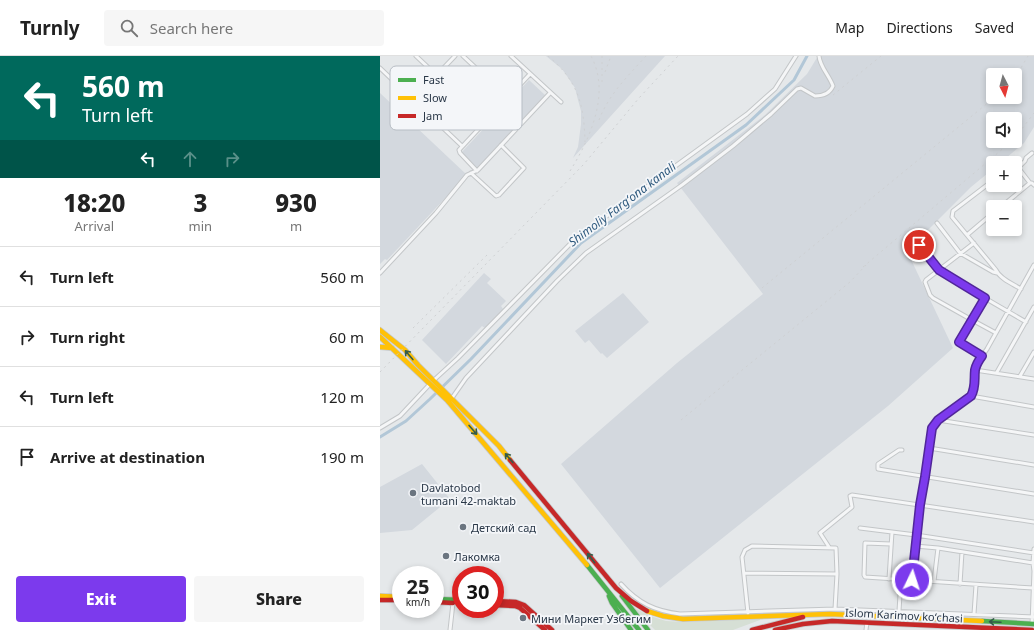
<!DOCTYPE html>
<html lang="en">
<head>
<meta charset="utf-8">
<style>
	body { margin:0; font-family:"Noto Sans",sans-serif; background:#f6f6f6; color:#222; height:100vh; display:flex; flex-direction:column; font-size:15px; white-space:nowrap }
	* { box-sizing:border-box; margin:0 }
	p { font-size:13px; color:#767676 }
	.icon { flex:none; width:22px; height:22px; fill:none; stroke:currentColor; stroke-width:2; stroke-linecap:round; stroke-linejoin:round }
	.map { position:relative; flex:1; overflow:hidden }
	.details { display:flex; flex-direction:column; background:#fff; width:380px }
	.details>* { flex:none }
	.guide { background:#00695c; color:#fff; overflow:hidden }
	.needle { width:26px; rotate:174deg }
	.controls { position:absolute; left:606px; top:12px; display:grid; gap:8px }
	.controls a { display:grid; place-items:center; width:36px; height:36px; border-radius:4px; background:#fff; box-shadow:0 2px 6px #0003; font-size:20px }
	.speed { position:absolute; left:12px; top:510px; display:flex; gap:8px; font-size:20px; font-weight:700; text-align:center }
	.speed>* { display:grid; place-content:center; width:52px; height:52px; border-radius:50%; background:#fff; box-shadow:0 2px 6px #0003; line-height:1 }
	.speed small { font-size:10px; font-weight:400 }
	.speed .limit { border:6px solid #d22; background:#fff; color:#111 }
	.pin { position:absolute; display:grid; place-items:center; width:34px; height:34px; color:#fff; margin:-17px; border:2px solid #fff; border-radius:50%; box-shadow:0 1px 4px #0007 }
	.me { position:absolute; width:44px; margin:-22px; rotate:4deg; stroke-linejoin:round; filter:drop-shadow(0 0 3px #0008) }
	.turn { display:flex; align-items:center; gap:14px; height:84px; padding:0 16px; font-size:18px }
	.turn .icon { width:52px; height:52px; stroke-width:2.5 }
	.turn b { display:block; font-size:28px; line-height:34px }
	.lanes { display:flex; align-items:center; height:38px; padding:0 16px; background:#0003; justify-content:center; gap:20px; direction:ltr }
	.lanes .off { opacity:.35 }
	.eta { display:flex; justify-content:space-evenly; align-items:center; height:68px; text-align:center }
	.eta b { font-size:24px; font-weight:800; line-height:28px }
	.primary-button { display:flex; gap:8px; margin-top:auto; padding:8px 16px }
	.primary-button a { flex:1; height:46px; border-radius:4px; background:#7c3aed; color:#fff; font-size:16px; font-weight:800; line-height:46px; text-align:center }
	.primary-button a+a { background:#f6f6f6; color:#222 }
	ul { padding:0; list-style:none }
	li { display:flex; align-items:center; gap:12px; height:60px; padding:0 16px; border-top:1px solid #e0e0e0 }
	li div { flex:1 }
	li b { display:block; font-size:15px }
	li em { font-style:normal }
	header { display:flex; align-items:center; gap:24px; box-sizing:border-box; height:56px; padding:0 20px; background:#fff; border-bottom:1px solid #e0e0e0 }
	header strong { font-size:19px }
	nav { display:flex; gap:22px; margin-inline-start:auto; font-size:14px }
	.search { width:280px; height:36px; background:#f6f6f6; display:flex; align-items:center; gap:10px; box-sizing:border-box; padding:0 14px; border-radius:4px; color:#767676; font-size:15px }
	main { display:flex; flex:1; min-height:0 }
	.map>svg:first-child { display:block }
	.built { fill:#d3d8de; fill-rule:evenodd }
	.green { fill:#d6dfd5 }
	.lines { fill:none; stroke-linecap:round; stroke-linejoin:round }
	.canal { stroke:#b2c7d7; stroke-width:3 }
	.street-casing { stroke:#c3c6c8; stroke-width:5 }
	.fast-casing { stroke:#c3c6c8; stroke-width:6 }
	.slow-casing { stroke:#c3c6c8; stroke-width:6 }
	.jam-casing { stroke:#c3c6c8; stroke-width:6 }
	.street { stroke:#f5f6f7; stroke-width:3 }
	.fast { stroke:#4caf50; stroke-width:4.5 }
	.slow { stroke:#ffc107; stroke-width:4.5 }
	.jam { stroke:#c62828; stroke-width:4.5 }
	.rail { stroke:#ced0d2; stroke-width:1; stroke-dasharray:2 4; stroke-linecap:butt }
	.oneway { stroke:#345b4a }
	.route-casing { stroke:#51269a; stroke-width:10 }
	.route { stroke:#7c3aed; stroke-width:7 }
	.poi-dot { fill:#6b7580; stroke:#f4f6f9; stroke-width:1.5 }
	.labels { text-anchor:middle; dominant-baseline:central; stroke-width:3.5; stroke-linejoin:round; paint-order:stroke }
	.poi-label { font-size:11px; fill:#293747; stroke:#f4f6f9; text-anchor:start }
	.street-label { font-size:11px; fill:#293747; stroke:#f4f6f9 }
	.water-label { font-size:12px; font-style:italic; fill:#2f5a7e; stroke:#f4f6f9 }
	.key { fill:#f4f6f9; stroke:#b7bdc4; stroke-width:1 }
	.key-label { font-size:11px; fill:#293747 }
</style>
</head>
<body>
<header>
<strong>Turnly</strong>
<div class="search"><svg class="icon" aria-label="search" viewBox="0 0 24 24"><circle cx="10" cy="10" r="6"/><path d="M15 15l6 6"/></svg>Search here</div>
<nav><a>Map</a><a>Directions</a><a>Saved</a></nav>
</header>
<main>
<section class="details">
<div class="guide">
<div class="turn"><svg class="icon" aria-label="left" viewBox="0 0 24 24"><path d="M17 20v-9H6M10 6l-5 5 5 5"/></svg><div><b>560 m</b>Turn left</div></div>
<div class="lanes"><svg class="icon" aria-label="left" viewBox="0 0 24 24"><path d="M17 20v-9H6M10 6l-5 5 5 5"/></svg><svg class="icon off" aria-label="ahead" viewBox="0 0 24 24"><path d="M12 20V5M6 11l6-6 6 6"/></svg><svg class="icon off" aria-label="right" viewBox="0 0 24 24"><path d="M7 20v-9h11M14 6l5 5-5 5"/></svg></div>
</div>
<div class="eta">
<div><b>18:20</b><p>Arrival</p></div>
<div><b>3</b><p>min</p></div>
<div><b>930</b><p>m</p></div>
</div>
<ul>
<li><svg class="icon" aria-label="left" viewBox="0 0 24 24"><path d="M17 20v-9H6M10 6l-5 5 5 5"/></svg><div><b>Turn left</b></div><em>560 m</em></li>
<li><svg class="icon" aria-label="right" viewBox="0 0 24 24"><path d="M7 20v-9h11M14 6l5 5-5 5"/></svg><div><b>Turn right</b></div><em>60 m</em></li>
<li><svg class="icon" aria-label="left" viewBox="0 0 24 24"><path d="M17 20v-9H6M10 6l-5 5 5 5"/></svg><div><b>Turn left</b></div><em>120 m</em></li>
<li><svg class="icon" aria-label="arrive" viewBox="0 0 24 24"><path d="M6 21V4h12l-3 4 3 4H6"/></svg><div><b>Arrive at destination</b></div><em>190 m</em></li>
</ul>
<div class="primary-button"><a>Exit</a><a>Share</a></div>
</section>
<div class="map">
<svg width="654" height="574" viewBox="0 0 654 574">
	<rect width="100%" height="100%" fill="#e5e8ea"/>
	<path class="built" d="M166 0H285L193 102 198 91 201 68V55L198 44 195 32 189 23 182 13Z
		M438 0H654V71L644 87 620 107H613V113L591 131 527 195 573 292 508 350 280 532 181 408 297 307 383 238 297 127 385 59 427 18ZM613 19H635V41H613ZM613 63H635V85H613Z
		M149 24 166 40 97 113 81 97Z
		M0 37 87 119 7 204 5 203 0 208Z
		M104 217 111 223 107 227 126 245 121 250 123 253 105 272 102 270 66 308 42 284Z
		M243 237 269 266 227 302 222 297 221 298 209 284 205 287 195 275Z
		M42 408 70 443 32 474 0 477V431Z"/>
	<path class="green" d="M251 550 270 560 286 565 304 566 380 563V564L353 574H275Z"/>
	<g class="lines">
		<path class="canal" d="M0 381 26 365 50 343 91 303 201 187 366 69 414 24 427 0"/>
		<defs>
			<path id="street" d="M36 0 106 66
				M83 0 128 42
				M131 0 181 46
				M0 12 82 90
				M33 44 75 0
				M97 115 80 97 79 94 150 18
				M91 117 116 140 119 139 144 112 121 89
				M650 127 640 114 639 111 645 105 646 102 652 97
				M607 129 573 155 572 161 616 214C620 223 633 228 641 233
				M621 151 650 127H652L654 129
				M557 167 580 197 613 216 617 217
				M587 179 613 157
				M594 187 546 224 545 226 550 239 553 242 592 264 579 287 602 300
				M539 189 559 214 567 220 646 266
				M0 217 56 157 87 119 98 114 170 37
				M605 242 592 264 616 277
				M595 314 654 323
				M617 316 654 251
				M640 320 654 296
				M54 324 78 302 195 183 367 58 395 33 416 0
				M591 340 654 351
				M72 342 86 322 177 225 206 197 302 129 353 90 391 58 417 33 421 32 435 40C443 40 450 37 453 30 449 19 440 11 439 0
				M558 364 654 379
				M0 372 20 360 50 328
				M549 392 654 409
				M522 394H519L498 408V413L654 438
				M480 472 536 479 654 497
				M511 488 485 487 484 519 485 521 653 532
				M535 490 558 492 653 507
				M449 491 440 477 472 451 470 440 472 439 654 466
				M654 493 653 507 654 515
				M364 517 457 518
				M509 523 512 476
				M532 524 540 449 545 421 552 372 558 364 591 340 595 330V314L598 306 607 293 654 209
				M554 525 558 492
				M241 528C258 547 275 555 300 558L455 553 654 561
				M580 528 582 496
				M519 555 521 523
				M368 557 362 501 365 494 372 490 456 492 457 518 455 553
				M594 558 596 529
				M652 568 654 515
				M70 574 73 547
				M486 574 487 566"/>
			<path id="fast" d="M207 509 259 574
				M229 540 232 547 251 574
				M242 540 268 574
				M55 543 81 544
				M602 565 654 568"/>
			<path id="slow" d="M0 274 25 294 38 309 119 390 130 404
				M0 281 67 344 207 509
				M0 291 12 292
				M0 540 21 541
				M267 555 283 560 303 563 450 558 602 565"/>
			<path id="jam" d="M130 404 236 532 251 545 267 555
				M0 544H21
				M115 545 136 546 144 549 172 574
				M55 546 73 547
				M115 549 135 550 140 552 165 574
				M372 574 423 561
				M395 574 423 568 452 565 652 574"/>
		</defs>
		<use href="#street" class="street-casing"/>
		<use href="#fast" class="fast-casing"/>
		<use href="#slow" class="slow-casing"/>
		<use href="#jam" class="jam-casing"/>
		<use href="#street" class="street"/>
		<use href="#fast" class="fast"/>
		<use href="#slow" class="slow"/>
		<use href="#jam" class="jam"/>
		<path class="rail" d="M168 0C198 25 204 48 205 86
			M222 0V26
			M225 16 231 0
			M635 22 648 0
			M453 39 501 0
			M219 64C229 38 248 20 266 0
			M635 82 654 57
			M190 115C210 83 231 37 211 0
			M483 211 632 85
			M382 232 615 41
			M33 272 108 198
			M0 316 204 108 259 42 298 0
			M301 364 470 226 486 209"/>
	</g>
	<defs><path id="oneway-shaft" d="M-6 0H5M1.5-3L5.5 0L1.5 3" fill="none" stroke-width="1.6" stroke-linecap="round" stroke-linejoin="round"/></defs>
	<g class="oneway">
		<use href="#oneway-shaft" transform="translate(29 299) rotate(-130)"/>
		<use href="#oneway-shaft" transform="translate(93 374) rotate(49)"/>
		<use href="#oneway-shaft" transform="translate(129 402) rotate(-130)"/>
		<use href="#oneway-shaft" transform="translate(211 502) rotate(-128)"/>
		<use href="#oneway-shaft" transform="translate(615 566) rotate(-177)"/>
	</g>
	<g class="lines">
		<defs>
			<path id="route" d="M532 524 540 449 545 421 552 372 558 364 591 340C596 331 594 323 595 314 596 309 599 304 602 300L579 286 605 242 559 214 539 189"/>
		</defs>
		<use href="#route" class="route-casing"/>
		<use href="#route" class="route"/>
	</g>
	<g class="poi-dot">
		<circle cx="33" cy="437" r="4"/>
		<circle cx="83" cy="471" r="4"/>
		<circle cx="66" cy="500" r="4"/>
		<circle cx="143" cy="562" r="4"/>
	</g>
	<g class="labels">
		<g class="poi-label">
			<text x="41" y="431">Davlatobod<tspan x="41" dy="13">tumani 42-maktab</tspan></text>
			<text x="91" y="471">Детский сад</text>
			<text x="74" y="500">Лакомка</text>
			<text x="151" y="562">Мини Маркет Узбегим</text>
		</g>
		<g class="street-label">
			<text transform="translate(524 559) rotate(3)">Islom Karimov koʻchasi</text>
		</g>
		<g class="water-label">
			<text transform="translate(242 148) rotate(-37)">Shimoliy Fargʻona kanali</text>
		</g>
	</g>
	<rect x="10" y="10" width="132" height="64" rx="6" class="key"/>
	<rect x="18" y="22" width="18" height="4" fill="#4caf50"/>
	<rect x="18" y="40" width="18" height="4" fill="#ffc107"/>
	<rect x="18" y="58" width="18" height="4" fill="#c62828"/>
	<g class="key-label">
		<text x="43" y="28">Fast</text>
		<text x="43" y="46">Slow</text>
		<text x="43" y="64">Jam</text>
	</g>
</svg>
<div class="controls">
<a><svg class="needle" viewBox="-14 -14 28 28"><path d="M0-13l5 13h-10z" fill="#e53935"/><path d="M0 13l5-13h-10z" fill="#767676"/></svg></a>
<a><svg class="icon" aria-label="sound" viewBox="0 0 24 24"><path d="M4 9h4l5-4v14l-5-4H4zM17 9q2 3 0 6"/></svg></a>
<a>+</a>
<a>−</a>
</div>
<div class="speed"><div>25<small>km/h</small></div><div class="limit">30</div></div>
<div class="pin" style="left:539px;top:189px;background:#d93025"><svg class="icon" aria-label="arrive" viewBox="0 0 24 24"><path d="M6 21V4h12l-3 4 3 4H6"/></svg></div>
<svg class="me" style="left:532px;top:524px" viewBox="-20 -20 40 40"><circle r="17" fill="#7c3aed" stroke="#fff" stroke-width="3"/><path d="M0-11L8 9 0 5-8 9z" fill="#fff"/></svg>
</div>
</main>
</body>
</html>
